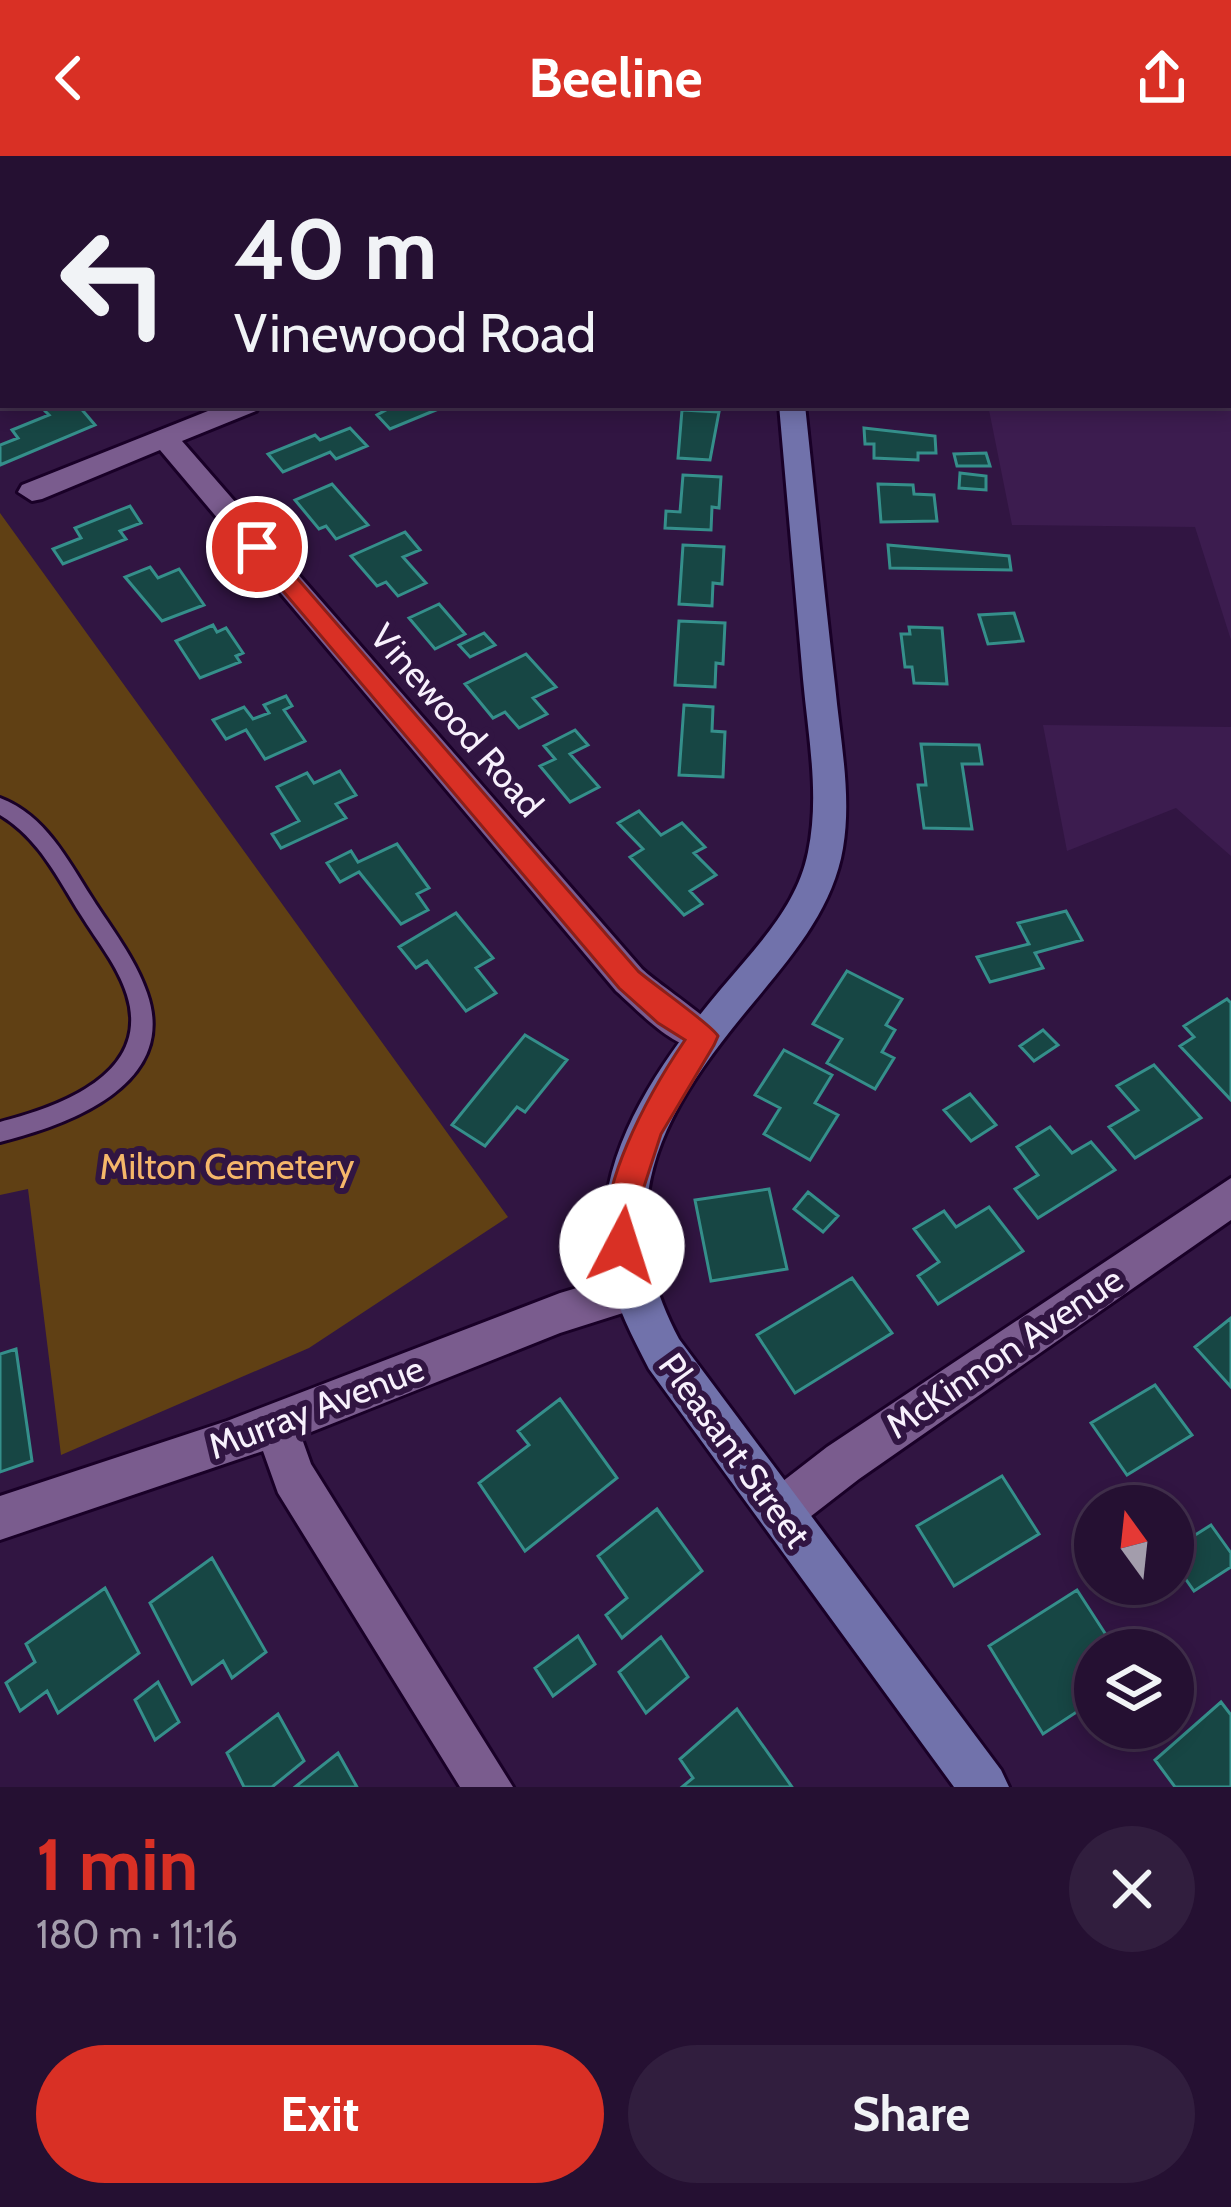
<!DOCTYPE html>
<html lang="en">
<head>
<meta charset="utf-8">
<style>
	body { margin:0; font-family:Cabin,sans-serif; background:#311e3e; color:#f1f3f6; height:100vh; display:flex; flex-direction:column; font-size:45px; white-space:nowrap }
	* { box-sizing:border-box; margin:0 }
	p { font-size:39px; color:#a39dac }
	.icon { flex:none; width:66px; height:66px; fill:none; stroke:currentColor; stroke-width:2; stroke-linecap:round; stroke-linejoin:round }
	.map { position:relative; height:1631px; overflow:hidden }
	.panel { display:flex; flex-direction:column; background:#251032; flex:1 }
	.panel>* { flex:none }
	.top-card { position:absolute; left:0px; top:0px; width:1233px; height:252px; box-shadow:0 6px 18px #0003,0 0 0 3px #42304d; background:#251032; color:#f1f3f6; overflow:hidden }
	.needle { width:78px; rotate:345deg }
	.tools { position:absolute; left:1074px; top:1329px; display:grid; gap:24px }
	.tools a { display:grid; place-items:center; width:120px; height:120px; border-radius:50%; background:#251032; box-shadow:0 6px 18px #0003,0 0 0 3px #42304d; font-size:60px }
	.pin { position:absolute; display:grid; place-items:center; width:102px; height:102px; color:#fff; margin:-51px; border:6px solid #fff; border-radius:50%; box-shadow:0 3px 12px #0007 }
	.me { position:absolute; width:132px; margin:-66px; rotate:5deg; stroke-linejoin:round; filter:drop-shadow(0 0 9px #0008) }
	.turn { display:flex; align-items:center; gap:42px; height:252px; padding:0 36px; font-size:54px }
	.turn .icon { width:156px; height:156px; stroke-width:2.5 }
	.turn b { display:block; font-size:84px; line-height:102px }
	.round { display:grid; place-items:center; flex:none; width:126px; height:126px; border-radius:63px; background:#311e3e }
	.overview { display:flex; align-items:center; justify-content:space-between; height:204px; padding:0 36px }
	h1 { font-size:72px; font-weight:800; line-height:90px; color:#d93025 }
	.primary-button { display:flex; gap:24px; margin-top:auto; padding:24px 36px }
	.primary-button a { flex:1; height:138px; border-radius:72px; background:#d93025; color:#fff; font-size:48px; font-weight:800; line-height:138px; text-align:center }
	.primary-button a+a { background:#311e3e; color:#f1f3f6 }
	header { display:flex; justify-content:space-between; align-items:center; height:156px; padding:0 36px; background:#d93025; color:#fff; font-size:54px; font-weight:800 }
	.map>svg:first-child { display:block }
	.built { fill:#3c1c4f }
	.green { fill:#604014 }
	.building { fill:#174644; stroke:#358f8b; stroke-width:3 }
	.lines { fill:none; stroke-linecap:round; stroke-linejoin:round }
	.lane-casing { stroke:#190027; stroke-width:6 }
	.street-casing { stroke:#190027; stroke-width:6 }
	.secondary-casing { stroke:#190027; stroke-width:6 }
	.lane { fill:#7a5c8e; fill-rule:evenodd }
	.street { fill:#7a5c8e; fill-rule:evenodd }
	.secondary { fill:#7172ab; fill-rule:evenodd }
	.route { fill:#d93025; stroke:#8d1f18; stroke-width:3 }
	.labels { text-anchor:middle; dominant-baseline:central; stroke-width:12; stroke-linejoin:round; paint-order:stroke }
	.street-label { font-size:36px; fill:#f7f0fc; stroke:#311542 }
	.park-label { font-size:36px; fill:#f5b76a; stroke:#311542 }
</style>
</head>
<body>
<header><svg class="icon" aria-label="back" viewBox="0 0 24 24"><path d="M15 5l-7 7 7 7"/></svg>Beeline<svg class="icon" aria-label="share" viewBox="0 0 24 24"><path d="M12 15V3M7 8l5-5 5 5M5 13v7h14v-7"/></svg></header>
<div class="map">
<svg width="1231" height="1631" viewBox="0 0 1231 1631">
	<rect width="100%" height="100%" fill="#311542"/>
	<path class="built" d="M1075 0H1231V484L1195 371 1012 369 988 249H1230V3H1071Z
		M1043 569 1231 571V700L1176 652 1067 695Z"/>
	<path class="green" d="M0 357 508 1061 309 1192 61 1299 28 1033 0 1039Z"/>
	<path class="building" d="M55 249H78L95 269 0 309V289L18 282 12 274 49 259 44 254Z
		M395 249H448L390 273 377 259Z
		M682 254 719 256 710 304 678 302Z
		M350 272 367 290 336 303 330 296 283 316 268 298 315 279 320 284Z
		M864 272 935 280 936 297H918V304L874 302V288H865Z
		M986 297 990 310H957L954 298Z
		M960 317 986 320V334L959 332Z
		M683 319 721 321 719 352 712 351 711 374 665 372 666 355 680 356Z
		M332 328 368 369 336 383 326 370 319 373 295 344Z
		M878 328 913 329 914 338 934 339 937 365 881 366Z
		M130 350 141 367 120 375 126 383 63 408 53 393 81 382 75 372Z
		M405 376 420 394 403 401 426 427 398 440 386 426 377 430 351 400Z
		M683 389 724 391 722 428 713 427 712 450 679 448Z
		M888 389 1009 400 1011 414 890 412Z
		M150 411 158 422 179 413 204 449 162 465 125 421Z
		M439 448 465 478 435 493 409 462Z
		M1014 457 1023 485 988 488 979 459Z
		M679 465 725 467 723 508 716 507 715 531 675 529Z
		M213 469 217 476 226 472 243 497 236 500 240 506 200 522 176 485Z
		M909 471 942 472 947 528 914 527 912 511H905L901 478H910Z
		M484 477 495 489 470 501 459 489Z
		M526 498 556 531 533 542 547 558 519 572 505 556 493 562 465 528Z
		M286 540 292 550 284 554 305 585 265 603 246 574 226 583 213 564 244 551 253 563 269 557 264 549Z
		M684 549 713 551 712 575 725 576 723 621 679 619Z
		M575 574 588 589 570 598 599 631 570 646 540 610 555 603 544 590Z
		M921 588 979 589 982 608H962L972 673 924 672 918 629H926Z
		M340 615 356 639 336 648 346 662 281 692 272 678 299 665 277 631 307 617 314 627Z
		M639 655 661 679 682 667 705 691 694 697 716 719 690 735 702 748 684 759 630 701 643 693 618 667Z
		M397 688 429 732 417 738 428 754 401 768 359 716 340 726 327 707 351 695 358 706Z
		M1066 755 1082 784 1035 797 1043 812 990 826 977 801 1029 788 1018 767Z
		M456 757 493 802 476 812 496 837 466 855 427 805 416 812 399 791Z
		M847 815 902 843 886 869 895 874 882 896 894 902 875 933 827 907 842 883 813 868Z
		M1227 843 1231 847V944L1180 890 1194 881 1184 870Z
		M1043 874 1058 889 1034 905 1020 890Z
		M525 879 567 904 525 956 517 951 485 990 452 969Z
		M784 894 832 919 815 947 838 959 810 1004 764 978 780 952 755 939Z
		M1154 909 1201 962 1135 1002 1109 971 1138 954 1117 930Z
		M970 938 996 969 971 985 944 954Z
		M1050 971 1072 997 1091 986 1115 1014 1038 1062 1015 1033 1038 1019 1017 991Z
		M769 1033 787 1113 711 1125 695 1044Z
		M808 1036 838 1060 823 1076 794 1053Z
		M989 1051 1023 1095 938 1148 918 1120 939 1106 914 1073 944 1055 956 1071Z
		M852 1122 892 1177 795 1237 757 1179Z
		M1231 1162V1231L1195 1191Z
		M16 1193 32 1305 0 1316V1198Z
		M1155 1229 1192 1279 1127 1319 1091 1267Z
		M560 1243 617 1322 525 1395 479 1327 529 1289 518 1275Z
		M1002 1320 1039 1378 954 1430 917 1370Z
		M657 1353 702 1415 622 1482 606 1459 627 1442 598 1400Z
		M1211 1369 1231 1397V1411L1194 1435 1173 1405V1393Z
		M1095 1383V1419L1078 1396Z
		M212 1402 266 1496 232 1522 223 1505 192 1528 150 1447Z
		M105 1432 139 1497 58 1557 47 1535 20 1555 6 1527 35 1506 26 1488Z
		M1077 1434 1110 1485 1085 1501 1095 1517V1544L1043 1578 989 1490Z
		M578 1480 595 1508 553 1540 535 1512Z
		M661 1481 688 1521 646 1557 619 1516Z
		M158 1526 179 1566 155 1584 135 1544Z
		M1221 1546 1231 1559V1631H1175L1155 1604Z
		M737 1553 792 1631H682L693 1622 680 1603Z
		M278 1558 304 1605 272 1631H244L227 1597Z
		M338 1597 357 1631H295Z"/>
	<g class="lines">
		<defs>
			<path id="lane" d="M0 642C45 659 67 703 92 742 111 772 135 802 147 837 179 929 68 969 0 986V966C59 951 152 918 127 839 118 810 97 785 81 759 58 723 39 682 0 659Z"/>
			<path id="street" d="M652 0H674L676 3H654Z
				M223 249H260L256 255 182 285 642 813C658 828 717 867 723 880L717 891C682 904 641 857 616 835L160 294 42 343 32 345 18 336 22 329Z
				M1231 1022V1064L859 1323 797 1371 781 1377 765 1371 759 1355 765 1339 827 1291Z
				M630 1116 645 1122 651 1136 645 1150 560 1177 301 1280 311 1308 513 1631H460L278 1337 263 1295 0 1384V1340L227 1265 560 1137Z"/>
			<path id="secondary" d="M779 249H805C815 342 824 436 835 529 840 583 852 639 843 692 833 753 791 801 753 847 663 955 607 1048 679 1183L1001 1614 1009 1631H954L649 1213C631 1178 612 1142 606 1103 591 1001 660 906 721 833 756 791 797 751 808 696 820 639 808 579 803 523 795 431 787 340 779 249Z"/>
		</defs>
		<use href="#lane" class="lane-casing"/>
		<use href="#street" class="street-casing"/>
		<use href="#secondary" class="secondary-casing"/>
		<use href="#lane" class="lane"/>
		<use href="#street" class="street"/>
		<use href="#secondary" class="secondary"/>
	</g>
	<path class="route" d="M257 383 265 385 638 815C654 829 712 869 718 880L714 889 661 978 640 1043 633 1101 622 1105 612 1101C587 1043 653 931 685 884L658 867 619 832 250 396 246 391Z"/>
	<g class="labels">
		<g class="street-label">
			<text transform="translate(457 564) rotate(49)">Vinewood Road</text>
			<text transform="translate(1004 1196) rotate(-34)">McKinnon Avenue</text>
			<text transform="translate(316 1251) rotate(-21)">Murray Avenue</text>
			<text transform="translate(735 1294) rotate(54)">Pleasant Street</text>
		</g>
		<g class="park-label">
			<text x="227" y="1010">Milton Cemetery</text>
		</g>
	</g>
</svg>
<div class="tools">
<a><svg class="needle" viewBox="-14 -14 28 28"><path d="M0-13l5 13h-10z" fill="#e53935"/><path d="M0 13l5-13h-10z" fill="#a39dac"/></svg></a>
<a><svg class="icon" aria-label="layers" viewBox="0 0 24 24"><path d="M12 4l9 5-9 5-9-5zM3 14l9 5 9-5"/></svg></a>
</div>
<div class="pin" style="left:257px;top:391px;background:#d93025"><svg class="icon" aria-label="arrive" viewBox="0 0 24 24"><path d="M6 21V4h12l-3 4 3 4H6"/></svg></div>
<svg class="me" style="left:622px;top:1090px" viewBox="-20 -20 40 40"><circle r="19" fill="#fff"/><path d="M0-13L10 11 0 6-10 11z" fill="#d93025"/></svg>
<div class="top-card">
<div class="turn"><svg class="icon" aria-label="left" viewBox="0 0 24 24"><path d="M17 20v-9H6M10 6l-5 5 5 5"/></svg><div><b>40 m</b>Vinewood Road</div></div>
</div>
</div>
<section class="panel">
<div class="overview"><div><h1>1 min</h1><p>180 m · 11:16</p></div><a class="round"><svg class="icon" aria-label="close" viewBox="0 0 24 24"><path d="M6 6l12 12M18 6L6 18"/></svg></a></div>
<div class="primary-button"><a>Exit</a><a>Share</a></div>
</section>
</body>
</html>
